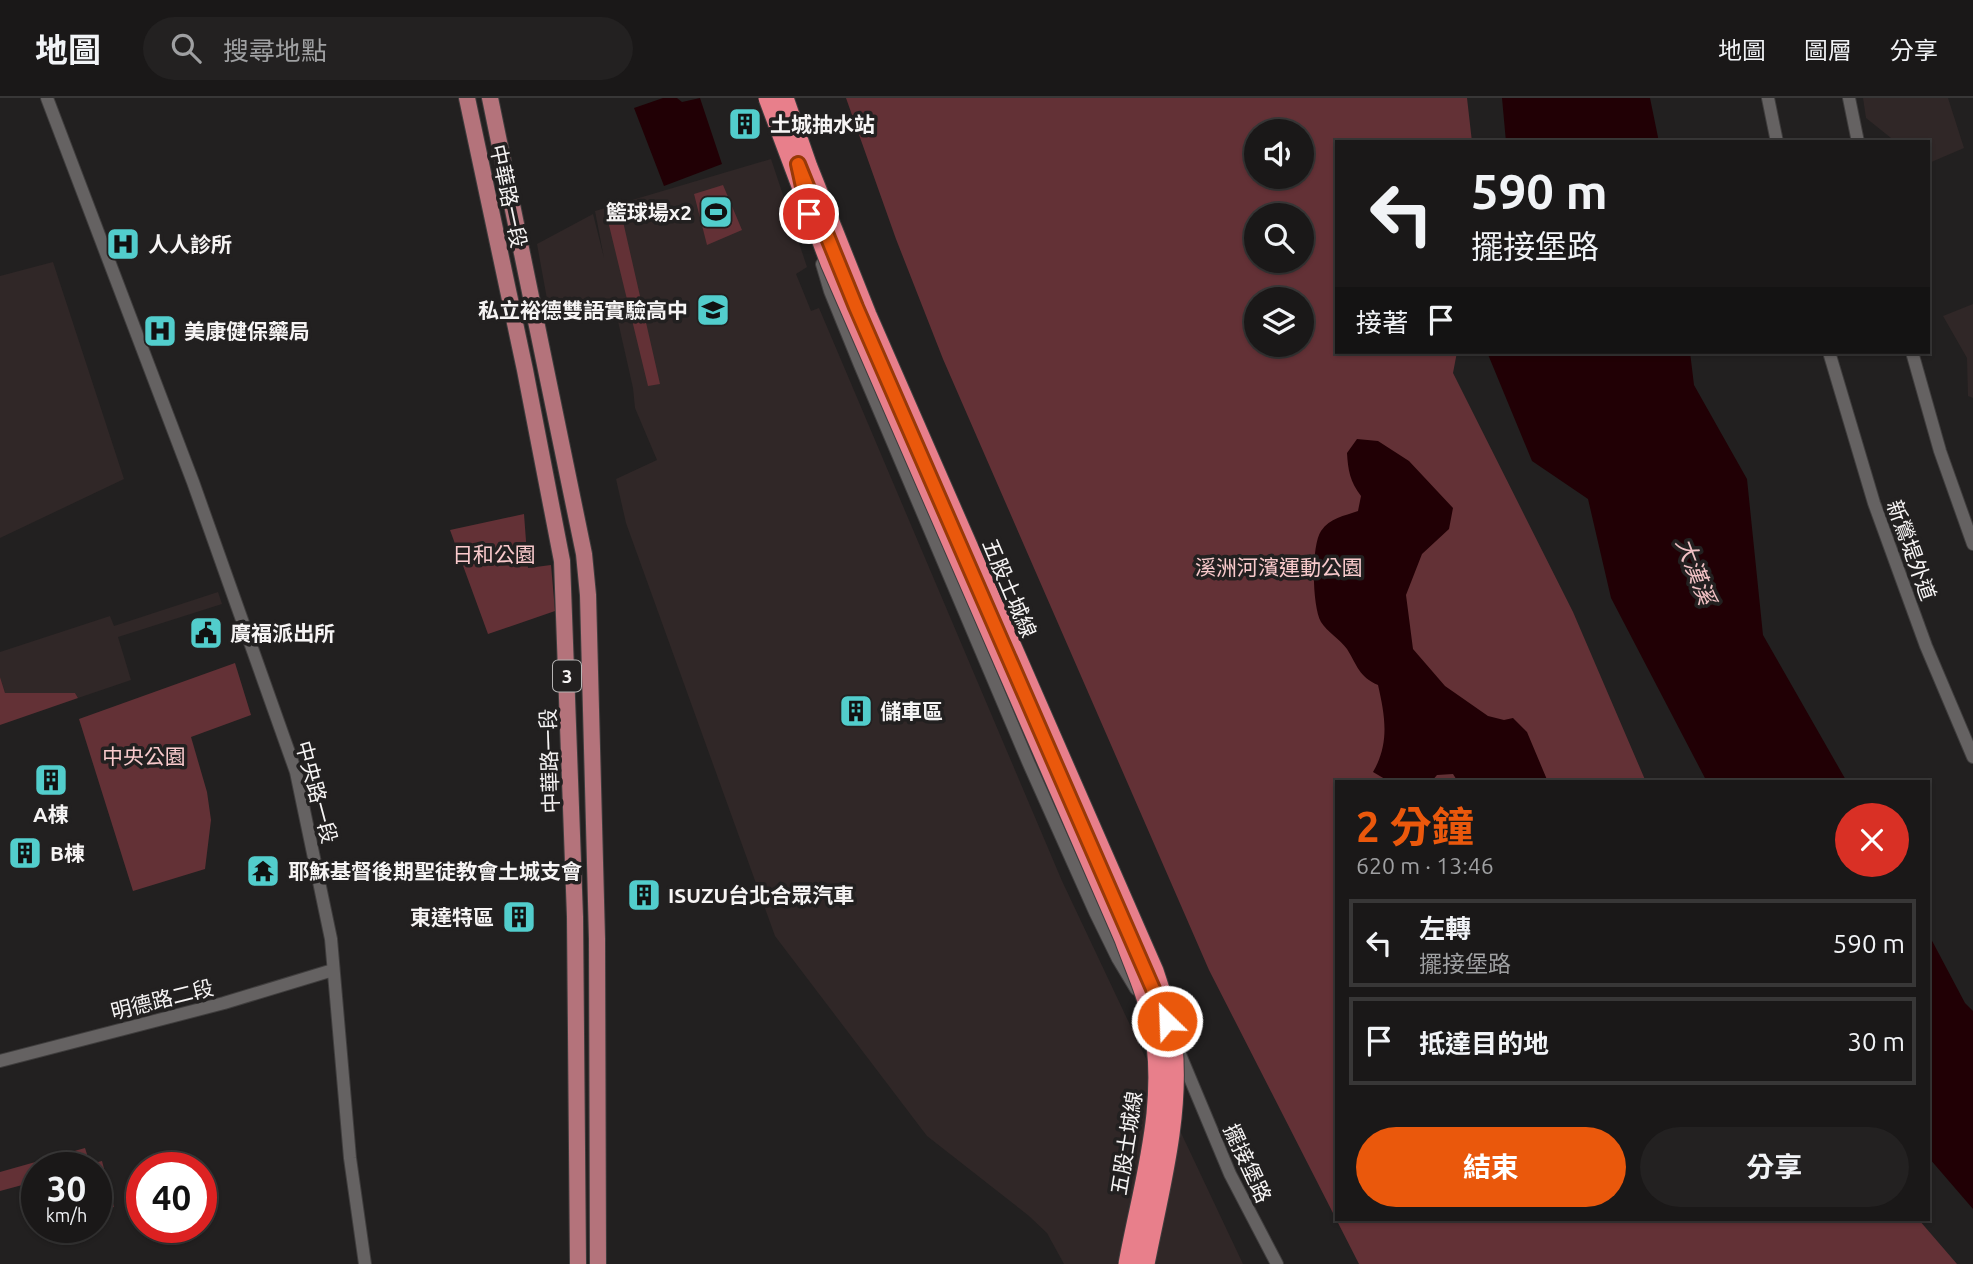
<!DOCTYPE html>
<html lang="zh-TW">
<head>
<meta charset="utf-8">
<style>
	body { margin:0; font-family:Ubuntu,"Noto Sans TC",sans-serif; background:#232121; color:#f1f3f6; height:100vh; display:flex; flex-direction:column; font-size:26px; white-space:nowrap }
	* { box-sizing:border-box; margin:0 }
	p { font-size:23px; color:#9fa0a2 }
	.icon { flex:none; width:38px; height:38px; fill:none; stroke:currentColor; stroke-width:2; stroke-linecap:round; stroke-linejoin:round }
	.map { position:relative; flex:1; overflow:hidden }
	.sheet { position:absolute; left:1335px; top:682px; width:595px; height:441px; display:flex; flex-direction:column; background:#1a1818; border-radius:0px; box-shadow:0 2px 5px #0004,0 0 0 2px #383737 }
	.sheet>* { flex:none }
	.banner { position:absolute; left:1335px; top:42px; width:595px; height:214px; border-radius:0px; box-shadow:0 2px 5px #0004,0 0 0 2px #383737; background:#1a1818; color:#f1f3f6; overflow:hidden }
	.buttons { position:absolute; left:1244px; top:21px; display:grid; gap:14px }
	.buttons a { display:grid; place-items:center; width:70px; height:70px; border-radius:50%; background:#1a1818; box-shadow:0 2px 5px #0004,0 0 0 2px #383737; font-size:35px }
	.speed { position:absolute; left:21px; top:1054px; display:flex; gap:14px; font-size:35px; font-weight:700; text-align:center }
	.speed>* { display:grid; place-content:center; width:91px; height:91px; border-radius:50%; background:#1a1818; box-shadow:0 2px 5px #0004,0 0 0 2px #383737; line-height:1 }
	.speed small { font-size:18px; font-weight:400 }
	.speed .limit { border:10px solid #d22; background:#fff; color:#111 }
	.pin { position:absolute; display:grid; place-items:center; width:60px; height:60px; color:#fff; margin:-30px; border:4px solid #fff; border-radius:50%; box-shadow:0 2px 7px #0007 }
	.me { position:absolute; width:77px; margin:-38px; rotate:336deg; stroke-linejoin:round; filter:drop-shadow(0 0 5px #0008) }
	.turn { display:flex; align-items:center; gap:24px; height:147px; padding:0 21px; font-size:32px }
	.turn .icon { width:91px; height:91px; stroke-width:2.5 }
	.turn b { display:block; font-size:49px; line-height:60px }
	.then { display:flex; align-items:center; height:66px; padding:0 21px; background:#0003; gap:14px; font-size:26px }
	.round { display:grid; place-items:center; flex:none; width:74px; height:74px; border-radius:37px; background:#232121 }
	.summary { display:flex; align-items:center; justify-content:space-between; height:119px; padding:0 21px }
	h1 { font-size:42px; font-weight:700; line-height:52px; color:#ea580c }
	.cta { display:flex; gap:14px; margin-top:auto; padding:14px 21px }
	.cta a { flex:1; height:80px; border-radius:42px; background:#ea580c; color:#fff; font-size:28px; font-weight:700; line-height:80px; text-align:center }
	.cta a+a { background:#232121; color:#f1f3f6 }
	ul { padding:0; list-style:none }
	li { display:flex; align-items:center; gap:21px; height:88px; margin:0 14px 10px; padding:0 7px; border:4px solid #383737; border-radius:0px }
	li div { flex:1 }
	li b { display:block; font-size:26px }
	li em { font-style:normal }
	header { display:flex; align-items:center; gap:42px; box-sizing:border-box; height:98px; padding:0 35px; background:#1a1818; border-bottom:2px solid #383737 }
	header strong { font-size:33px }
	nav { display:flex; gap:38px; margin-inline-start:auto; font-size:24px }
	.search { width:490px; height:63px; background:#232121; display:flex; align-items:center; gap:18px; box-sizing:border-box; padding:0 24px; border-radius:38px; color:#9fa0a2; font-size:26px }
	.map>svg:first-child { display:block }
	.built { fill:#302727 }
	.green { fill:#633136; fill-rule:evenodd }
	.water { fill:#210005 }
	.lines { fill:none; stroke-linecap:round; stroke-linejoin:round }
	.minor-casing { stroke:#3f3d3d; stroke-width:14 }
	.major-casing { stroke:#3f3d3d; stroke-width:18 }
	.minor { stroke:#656262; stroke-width:12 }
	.major { stroke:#b4737b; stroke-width:16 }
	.highway-bridge-casing { stroke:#3f3d3d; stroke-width:21; stroke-linecap:butt }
	.highway-bridge { stroke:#e87f8b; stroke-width:19 }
	.route-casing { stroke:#983908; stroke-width:18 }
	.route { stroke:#ea580c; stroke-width:12 }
	.labels { text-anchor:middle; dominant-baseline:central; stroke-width:7; stroke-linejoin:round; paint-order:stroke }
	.shield { fill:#222020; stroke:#b6b4b4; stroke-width:2 }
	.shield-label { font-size:19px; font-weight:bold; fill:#f6f4f4 }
	.poi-label { font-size:21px; font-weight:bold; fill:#f6f4f4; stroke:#222020; text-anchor:start }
	.street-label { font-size:21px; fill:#f6f4f4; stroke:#222020 }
	.park-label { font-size:21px; fill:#f9cacc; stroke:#222020 }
	.water-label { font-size:23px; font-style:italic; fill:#f1c1c4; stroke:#222020 }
</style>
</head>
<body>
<header>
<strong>地圖</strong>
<div class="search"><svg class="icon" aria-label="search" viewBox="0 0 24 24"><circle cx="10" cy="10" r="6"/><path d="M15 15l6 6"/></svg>搜尋地點</div>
<nav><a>地圖</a><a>圖層</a><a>分享</a></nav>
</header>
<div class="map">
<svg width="1973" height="1166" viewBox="0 0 1973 1166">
	<rect width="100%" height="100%" fill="#222020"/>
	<path class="built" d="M1863 0H1948L1964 50 1929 65 1928 44H1896L1866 20Z
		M771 61 807 169 796 176 807 203 811 213 819 210 1062 783 1243 1166H1064L1047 1135 1029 1118 927 1038 775 838 626 425 616 381 657 362 635 310 633 290 615 210 598 214 549 212 537 146 593 116 604 160 595 113Z
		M53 164 124 381 0 440V178Z
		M1973 206V300L1968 298 1967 260 1943 218Z
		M218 494 222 506 118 539 131 582 78 600 75 595H5L0 579V554L110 518 114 528Z"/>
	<path class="green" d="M846 0H1467L1472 44H1337V254H1457L1453 275 1573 514 1646 684H1337V1122H1919L1957 1166H1359L1209 872 943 261 896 141ZM1256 33H1302V79H1256ZM1256 117H1302V163H1256ZM1256 201H1302V247H1256Z
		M723 87 742 132 707 147 694 96Z
		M622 119 660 286 648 288 608 123Z
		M524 416 528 470 551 467 555 513 488 536 450 432Z
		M235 565 251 617 191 639 207 694 211 722 205 771 133 793 79 621Z
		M0 579 5 595H75L78 600 0 627Z
		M85 1050 90 1066 102 1063 114 1109 96 1114V1069H37V1083L0 1093V1074Z"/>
	<path class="water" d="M663 0H677L682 4 700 0 722 66 664 88 634 10Z
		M1502 0H1650L1659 44H1506Z
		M1487 254H1690L1694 287 1747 381 1763 537 1847 684H1707L1611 500 1588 401 1532 363Z
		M1357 341 1378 343 1409 363 1453 410 1449 431 1422 456 1406 497 1413 551 1445 588 1488 618 1504 622 1513 620 1527 634 1548 684H1458L1453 676 1437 677 1431 684H1390L1373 674C1390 645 1385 618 1378 587 1359 579 1357 567 1347 551 1340 541 1327 534 1321 524 1312 508 1311 448 1321 433 1330 420 1344 418 1358 413L1361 398C1350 384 1348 372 1347 355Z
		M1929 837 1965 905 1973 913V1111L1929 1060Z"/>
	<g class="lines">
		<defs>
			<path id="minor" d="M47 0 193 384 296 674 331 841 350 1060 365 1166
				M1768 0 1777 44
				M1849 0 1858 44
				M822 166 830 193 860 267 1029 666 1095 814 1118 861 1136 891
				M1829 254 1874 405 1926 548 1973 659
				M1912 254 1940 353 1973 446
				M1179 954 1230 1076 1277 1166
				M0 963 224 905 333 872"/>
			<path id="major" d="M467 0 525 272 562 463 575 819 578 1166
				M490 0 584 456 588 497 597 841 598 1166"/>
		</defs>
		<use href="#minor" class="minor-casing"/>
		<use href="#major" class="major-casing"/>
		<use href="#minor" class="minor"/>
		<use href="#major" class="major"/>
		<defs>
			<path id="highway-bridge" d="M768 0 830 165 1124 841C1133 866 1145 892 1151 917 1171 1001 1143 1084 1128 1166
				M784 0 808 69 867 217 1154 873C1162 897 1170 921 1173 947 1180 1020 1159 1094 1145 1166"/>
		</defs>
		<use href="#highway-bridge" class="highway-bridge-casing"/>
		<use href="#highway-bridge" class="highway-bridge"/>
	</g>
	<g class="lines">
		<defs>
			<path id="route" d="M809 116 798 66 856 209 1167 923"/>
		</defs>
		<use href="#route" class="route-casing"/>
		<use href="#route" class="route"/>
	</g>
	<defs>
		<symbol id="building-square" viewBox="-11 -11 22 22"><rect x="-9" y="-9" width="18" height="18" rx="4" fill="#52cdcc" stroke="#222020"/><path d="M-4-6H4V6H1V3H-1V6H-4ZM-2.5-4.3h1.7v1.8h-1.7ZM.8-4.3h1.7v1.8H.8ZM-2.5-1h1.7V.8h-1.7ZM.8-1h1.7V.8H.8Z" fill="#111"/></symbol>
		<symbol id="stadium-square" viewBox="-11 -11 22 22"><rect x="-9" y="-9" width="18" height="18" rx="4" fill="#52cdcc" stroke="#222020"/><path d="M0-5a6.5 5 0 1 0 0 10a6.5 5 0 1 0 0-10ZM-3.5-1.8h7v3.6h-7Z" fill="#111"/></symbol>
		<symbol id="hospital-square" viewBox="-11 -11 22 22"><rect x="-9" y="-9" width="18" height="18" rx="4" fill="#52cdcc" stroke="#222020"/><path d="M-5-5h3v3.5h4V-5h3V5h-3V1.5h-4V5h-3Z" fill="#111"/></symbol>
		<symbol id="school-square" viewBox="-11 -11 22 22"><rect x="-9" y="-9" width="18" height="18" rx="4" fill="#52cdcc" stroke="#222020"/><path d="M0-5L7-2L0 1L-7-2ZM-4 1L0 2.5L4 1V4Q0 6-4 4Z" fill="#111"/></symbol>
		<symbol id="civic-square" viewBox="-11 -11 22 22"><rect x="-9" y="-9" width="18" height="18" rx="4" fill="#52cdcc" stroke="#222020"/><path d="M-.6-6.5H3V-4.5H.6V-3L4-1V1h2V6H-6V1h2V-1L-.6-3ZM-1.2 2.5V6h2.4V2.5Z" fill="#111"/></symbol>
		<symbol id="temple-square" viewBox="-11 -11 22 22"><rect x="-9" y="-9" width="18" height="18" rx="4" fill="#52cdcc" stroke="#222020"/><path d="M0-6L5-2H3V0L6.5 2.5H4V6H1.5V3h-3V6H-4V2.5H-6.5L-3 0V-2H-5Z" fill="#111"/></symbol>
	</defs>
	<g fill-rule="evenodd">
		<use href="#building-square" x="726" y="7" width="38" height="38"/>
		<use href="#stadium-square" x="697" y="95" width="38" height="38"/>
		<use href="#hospital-square" x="104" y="127" width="38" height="38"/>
		<use href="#school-square" x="694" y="193" width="38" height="38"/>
		<use href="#hospital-square" x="141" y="214" width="38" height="38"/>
		<use href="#civic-square" x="187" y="516" width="38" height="38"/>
		<use href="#building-square" x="837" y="594" width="38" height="38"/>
		<use href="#building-square" x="32" y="663" width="38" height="38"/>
		<use href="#building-square" x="6" y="736" width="38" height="38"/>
		<use href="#temple-square" x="244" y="754" width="38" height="38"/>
		<use href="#building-square" x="625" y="778" width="38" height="38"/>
		<use href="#building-square" x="500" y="800" width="38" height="38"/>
	</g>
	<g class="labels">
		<rect class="shield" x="553" y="562.5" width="28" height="31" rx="5"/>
		<g class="shield-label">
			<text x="567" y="578">3</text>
		</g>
		<g class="poi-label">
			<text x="770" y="26">土城抽水站</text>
			<text x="692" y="114" text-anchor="end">籃球場x2</text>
			<text x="148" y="146">人人診所</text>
			<text x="688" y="212" text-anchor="end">私立裕德雙語實驗高中</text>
			<text x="184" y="233">美康健保藥局</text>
			<text x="230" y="535">廣福派出所</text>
			<text x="880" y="613">儲車區</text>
			<text x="51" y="716" text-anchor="middle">A棟</text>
			<text x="50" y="755">B棟</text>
			<text x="288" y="773">耶穌基督後期聖徒教會土城支會</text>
			<text x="668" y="797">ISUZU台北合眾汽車</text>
			<text x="494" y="819" text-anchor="end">東達特區</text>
		</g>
		<g class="street-label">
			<text transform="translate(509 98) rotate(78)">中華路一段</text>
			<text transform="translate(1912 452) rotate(70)">新鶯堤外道</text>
			<text transform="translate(1010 490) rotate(67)">五股土城線</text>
			<text transform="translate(549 663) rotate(-92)">中華路一段</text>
			<text transform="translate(317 694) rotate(75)">中央路一段</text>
			<text transform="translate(162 901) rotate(-14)">明德路二段</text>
			<text transform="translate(1126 1045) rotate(-81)">五股土城線</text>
			<text transform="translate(1248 1065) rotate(65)">擺接堡路</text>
		</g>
		<g class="park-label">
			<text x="494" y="456">日和公園</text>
			<text x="1279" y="469">溪洲河濱運動公園</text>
			<text x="144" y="658">中央公園</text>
		</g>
		<g class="water-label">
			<text transform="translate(1696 473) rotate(69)">大漢溪</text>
		</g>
	</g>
</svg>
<div class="buttons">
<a><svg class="icon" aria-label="sound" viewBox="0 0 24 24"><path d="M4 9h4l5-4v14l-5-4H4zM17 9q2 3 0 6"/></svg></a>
<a><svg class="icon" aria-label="search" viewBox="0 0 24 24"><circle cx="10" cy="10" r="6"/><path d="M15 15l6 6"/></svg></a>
<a><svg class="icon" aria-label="layers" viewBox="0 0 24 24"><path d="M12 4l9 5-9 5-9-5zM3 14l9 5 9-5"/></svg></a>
</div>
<div class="speed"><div>30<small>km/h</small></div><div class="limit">40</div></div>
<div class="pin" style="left:809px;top:116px;background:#d93025"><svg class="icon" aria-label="arrive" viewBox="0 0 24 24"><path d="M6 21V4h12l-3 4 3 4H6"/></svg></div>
<svg class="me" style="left:1167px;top:923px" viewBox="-20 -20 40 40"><circle r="17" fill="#ea580c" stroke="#fff" stroke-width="3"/><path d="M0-11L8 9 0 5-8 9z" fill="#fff"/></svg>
<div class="banner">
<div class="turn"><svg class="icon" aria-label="left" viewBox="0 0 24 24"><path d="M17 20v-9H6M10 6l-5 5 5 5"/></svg><div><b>590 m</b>擺接堡路</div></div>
<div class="then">接著<svg class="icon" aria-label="arrive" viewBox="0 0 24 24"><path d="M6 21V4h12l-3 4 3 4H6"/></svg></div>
</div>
<section class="sheet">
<div class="summary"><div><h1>2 分鐘</h1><p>620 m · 13:46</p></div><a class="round" style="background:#d93025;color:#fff"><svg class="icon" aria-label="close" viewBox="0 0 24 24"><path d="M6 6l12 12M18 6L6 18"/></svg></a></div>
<ul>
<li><svg class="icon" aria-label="left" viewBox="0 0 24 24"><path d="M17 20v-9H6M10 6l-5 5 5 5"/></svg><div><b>左轉</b><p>擺接堡路</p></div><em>590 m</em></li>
<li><svg class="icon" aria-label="arrive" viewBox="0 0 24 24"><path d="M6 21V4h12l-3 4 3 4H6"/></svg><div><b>抵達目的地</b></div><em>30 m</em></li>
</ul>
<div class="cta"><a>結束</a><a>分享</a></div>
</section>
</div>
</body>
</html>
